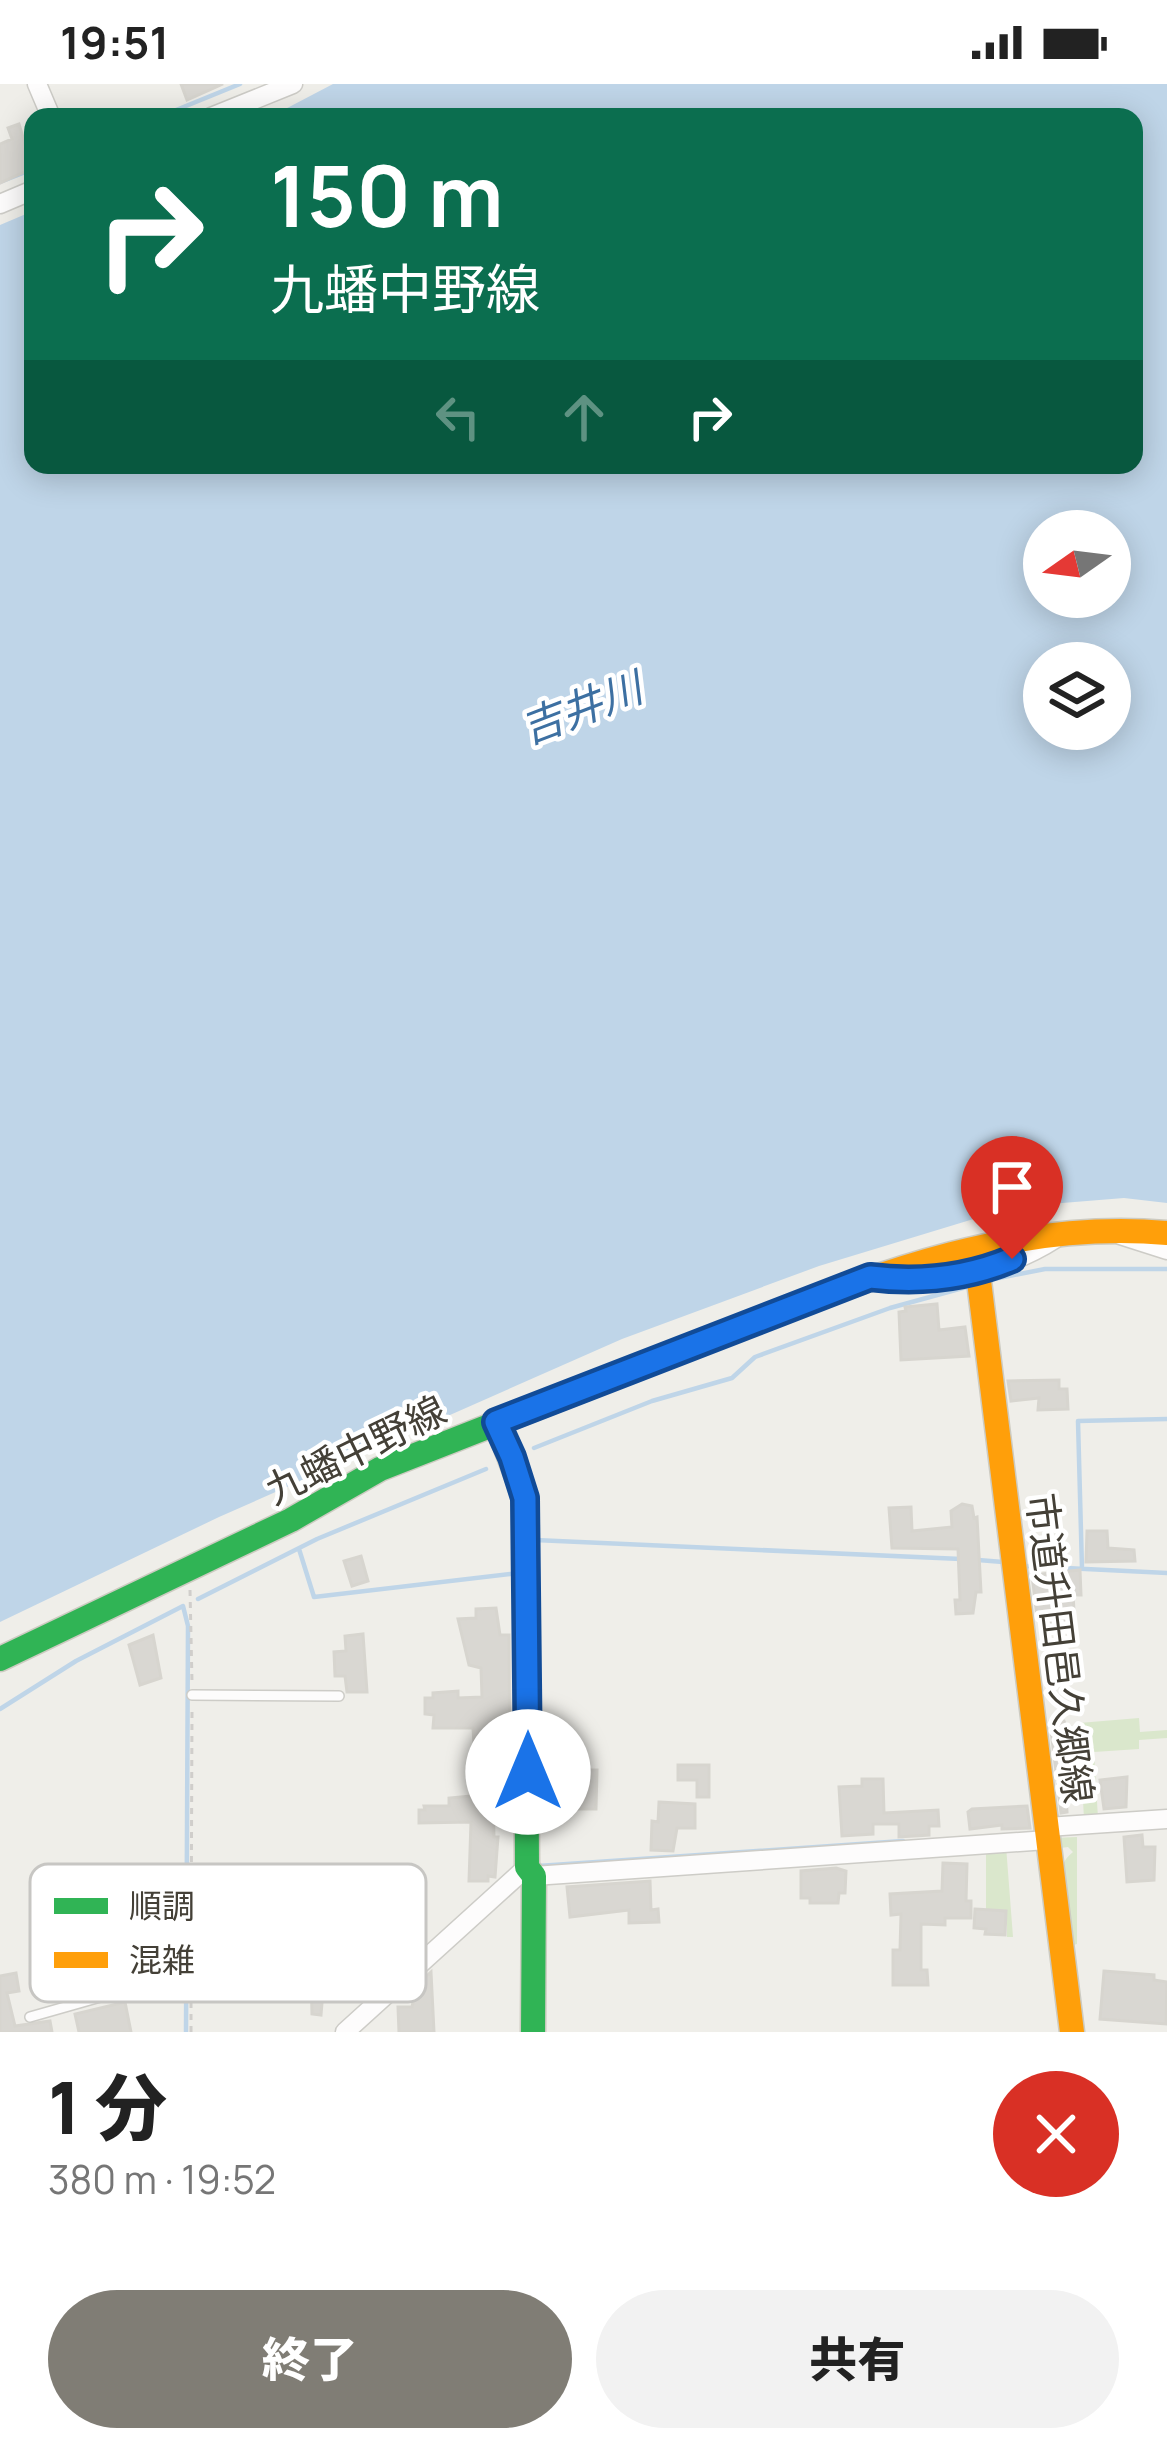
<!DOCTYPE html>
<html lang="ja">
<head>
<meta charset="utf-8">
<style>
	body { margin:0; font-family:Manrope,"Noto Sans JP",sans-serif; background:#f2f2f2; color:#222; height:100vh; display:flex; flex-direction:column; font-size:45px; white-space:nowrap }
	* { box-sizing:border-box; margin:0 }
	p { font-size:39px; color:#767676 }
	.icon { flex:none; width:66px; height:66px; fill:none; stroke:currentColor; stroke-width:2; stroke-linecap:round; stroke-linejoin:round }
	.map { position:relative; height:1948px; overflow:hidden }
	.details { display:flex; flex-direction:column; background:#fff; flex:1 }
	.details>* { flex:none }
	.banner { position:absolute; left:24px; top:24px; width:1119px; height:366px; border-radius:24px; box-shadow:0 6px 30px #0003; background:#0b6e4f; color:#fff; overflow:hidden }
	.needle { width:78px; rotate:256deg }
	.tools { position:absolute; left:1023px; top:426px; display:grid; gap:24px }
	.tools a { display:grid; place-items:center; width:108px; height:108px; border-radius:50%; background:#fff; box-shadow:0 6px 30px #0003; font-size:60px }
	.pin { position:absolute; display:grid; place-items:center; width:102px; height:102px; color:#fff; margin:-123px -51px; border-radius:50% 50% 50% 0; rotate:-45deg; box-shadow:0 0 12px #0007 }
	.pin .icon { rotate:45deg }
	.me { position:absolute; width:132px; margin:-66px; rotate:0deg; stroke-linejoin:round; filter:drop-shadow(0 0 9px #0008) }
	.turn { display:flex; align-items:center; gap:42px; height:252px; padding:0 48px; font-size:54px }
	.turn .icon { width:156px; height:156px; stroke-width:2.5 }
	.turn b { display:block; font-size:84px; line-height:102px }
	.lanes { display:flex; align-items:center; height:114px; padding:0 48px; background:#0003; justify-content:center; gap:60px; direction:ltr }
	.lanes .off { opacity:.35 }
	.round { display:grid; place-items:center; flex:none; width:126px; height:126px; border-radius:63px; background:#f2f2f2 }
	.head { display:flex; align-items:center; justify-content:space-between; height:204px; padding:0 48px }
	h1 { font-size:72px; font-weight:800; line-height:90px }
	.primary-button { display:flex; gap:24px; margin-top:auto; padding:24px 48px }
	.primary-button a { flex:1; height:138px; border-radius:72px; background:#807d75; color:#fff; font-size:48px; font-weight:800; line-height:138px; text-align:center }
	.primary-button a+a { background:#f2f2f2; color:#222 }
	.status { display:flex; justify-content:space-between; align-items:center; height:84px; padding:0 60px; background:#fff; direction:ltr }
	.status svg { height:33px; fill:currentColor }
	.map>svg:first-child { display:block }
	.green { fill:#dae7cc }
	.water { fill:#bfd5e8; fill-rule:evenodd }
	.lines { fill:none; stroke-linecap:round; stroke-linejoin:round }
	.stream { stroke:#bfd5e8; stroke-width:4.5 }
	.building { fill:#d9d7d2; stroke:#d7d5cf; stroke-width:3 }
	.lane-casing { stroke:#cdccc7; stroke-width:12 }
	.street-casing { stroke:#cdccc7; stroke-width:21 }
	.fast-casing { stroke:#cdcbc1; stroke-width:27 }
	.slow-casing { stroke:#cdcbc1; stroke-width:27 }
	.path { stroke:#d0cecb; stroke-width:3; stroke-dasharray:6 6; stroke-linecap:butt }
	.lane { stroke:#fdfcfc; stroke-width:9 }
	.street { stroke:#fdfcfc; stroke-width:18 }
	.fast { stroke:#30b455; stroke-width:24 }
	.slow { stroke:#ff9f0a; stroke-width:24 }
	.route-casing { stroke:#114b97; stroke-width:30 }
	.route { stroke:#1a73e8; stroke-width:21 }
	.labels { text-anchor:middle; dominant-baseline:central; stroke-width:9; stroke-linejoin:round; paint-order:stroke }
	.street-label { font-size:39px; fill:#444037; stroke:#fff }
	.water-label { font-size:42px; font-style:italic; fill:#3d70a2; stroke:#fff }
	.key { fill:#fff; stroke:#c7c6c3; stroke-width:3 }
	.key-label { font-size:33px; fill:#444037 }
</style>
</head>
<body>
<div class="status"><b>19:51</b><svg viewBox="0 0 49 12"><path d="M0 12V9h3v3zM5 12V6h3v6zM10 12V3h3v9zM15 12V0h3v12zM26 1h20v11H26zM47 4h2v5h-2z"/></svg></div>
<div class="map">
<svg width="1167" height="1948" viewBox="0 0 1167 1948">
	<rect width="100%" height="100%" fill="#efeee9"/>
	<path class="green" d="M1139 1634 1140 1648 1167 1646V1654L1139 1656V1665L1094 1668 1098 1734 1084 1735 1079 1639Z
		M1077 1753V1860L1070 1862C1063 1835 1047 1787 1073 1768L1068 1763 1053 1765V1754Z
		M1006 1762 1013 1853H1007V1826L986 1827V1763Z"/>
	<path class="water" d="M333 0H1167V1119L1124 1114 1013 1123 819 1182 622 1255 219 1433 0 1538V141L33 127V381H1134V33H270ZM1044 447H1110V513H1044ZM1044 579H1110V645H1044Z"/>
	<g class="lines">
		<path class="stream" d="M159 33 240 0
			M0 98 33 85
			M989 1196 1045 1185H1167
			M534 1364 652 1317 732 1294 755 1273 890 1224 970 1202
			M535 1456 961 1475
			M299 1465 314 1513 519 1489
			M978 1476 1003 1478
			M1025 1482 1167 1489
			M1082 1485 1078 1337 1167 1335
			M198 1515 317 1455 486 1385
			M0 1625 76 1577 183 1522 188 1542 186 1948
			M538 1782 903 1757"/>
	</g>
	<path class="building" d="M181 0H223L187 16Z
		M19 40 25 60 33 56V84L0 99V60L12 55 8 44Z
		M937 1220 939 1246 965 1243 969 1272 901 1276 899 1228 906 1227 905 1223Z
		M1059 1296V1305H1067L1068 1325 1038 1326 1039 1314 1011 1317 1008 1297Z
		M962 1420 972 1422 974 1434 977 1433 981 1508H976L973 1529 956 1530 955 1516H960L958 1465 892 1464 889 1424 911 1423 912 1447 952 1443 951 1427Z
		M1087 1447H1107L1108 1464 1134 1466 1135 1477 1086 1478Z
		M361 1472 368 1497 352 1502 344 1477Z
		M1080 1486 1081 1511H1073L1075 1542 1045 1544 1044 1531 1037 1532 1032 1491Z
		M496 1524 500 1551H509L510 1703 492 1702 491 1676 475 1677 473 1644H433L434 1631 425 1630V1614H433V1609L458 1607V1614L482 1613 481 1584 469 1581 458 1535 476 1534V1525Z
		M363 1550 367 1608H347L345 1592H335L334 1568 346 1567 345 1552Z
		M153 1551 161 1594 140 1601 129 1561Z
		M1064 1637 1070 1653H1076L1078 1680 1064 1681 1067 1728 1061 1729 1050 1638Z
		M678 1681H709V1713H697V1696H678Z
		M570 1686H597L596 1725H572V1714L543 1709V1690H570Z
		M1127 1693 1126 1723 1104 1725 1100 1696Z
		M862 1695H883L884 1729 938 1726 939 1742H929V1751L899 1753V1740H873V1750L842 1752 839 1703 862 1702Z
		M493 1710 494 1753H498L495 1793 488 1792V1797H469L471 1738 419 1739V1726H425L424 1722H449V1714Z
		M659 1718 695 1720V1744H677L673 1767 651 1766 652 1737 658 1738Z
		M1027 1722 1030 1744 1002 1745V1741L970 1745 968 1728 972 1725Z
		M1142 1751 1143 1763H1155L1154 1796 1127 1798 1124 1753Z
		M943 1779 967 1780 966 1817H971V1834H945V1841L921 1840V1886H927L928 1901H893V1866H900L901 1830 891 1831 890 1810 942 1807Z
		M836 1784 846 1787 845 1809H839L838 1819H810V1814H801V1787Z
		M650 1797 651 1826 658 1825 659 1838 629 1839V1826L570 1833 567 1803Z
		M975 1825 1006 1827 1005 1851 985 1850 986 1845 974 1844Z
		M364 1863V1878L352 1877 353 1906 323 1907 321 1931 312 1930 311 1888H318L319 1864Z
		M1104 1887 1154 1891V1896L1167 1898 1166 1940 1100 1935Z
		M431 1888 434 1948H399L398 1923H412L416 1902Z
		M16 1889 19 1907 7 1909 15 1942 50 1937 52 1948H0V1892Z
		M125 1918 131 1948H79L75 1930Z"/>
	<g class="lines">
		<defs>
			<path id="lane" d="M192 1611 339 1612
				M30 1933 125 1906 191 1898"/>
			<path id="street" d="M37 0 51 33
				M211 33 293 0
				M0 120 33 106
				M1120 1151 1167 1166
				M880 1194C939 1201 1005 1187 1055 1155
				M1047 1743 1167 1735
				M534 1792 1047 1756
				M345 1948 527 1783"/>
			<path id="fast" d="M496 1338 525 1414 527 1783 534 1792 533 1948
				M0 1575 291 1436 380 1385 714 1254"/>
			<path id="slow" d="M978 1189 1072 1948
				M714 1254C863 1196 1004 1135 1167 1149"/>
		</defs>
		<use href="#lane" class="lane-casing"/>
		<use href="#street" class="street-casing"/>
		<use href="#fast" class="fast-casing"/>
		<use href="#slow" class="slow-casing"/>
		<path class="path" d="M190 1506 192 1598
			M191 1886 192 1626
			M191 1948V1908"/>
		<use href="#lane" class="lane"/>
		<use href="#street" class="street"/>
		<use href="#fast" class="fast"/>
		<use href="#slow" class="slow"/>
	</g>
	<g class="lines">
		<defs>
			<path id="route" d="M528 1688 525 1414 512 1373 496 1338 870 1193C919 1199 967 1194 1012 1175"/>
		</defs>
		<use href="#route" class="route-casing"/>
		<use href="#route" class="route"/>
	</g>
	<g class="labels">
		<g class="street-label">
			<text transform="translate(355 1365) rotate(-26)">九蟠中野線</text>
			<text transform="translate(1061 1564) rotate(83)">市道升田邑久郷線</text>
		</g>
		<g class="water-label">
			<text transform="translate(581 623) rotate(-21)">吉井川</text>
		</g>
	</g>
	<rect x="30" y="1780" width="396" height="138" rx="18" class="key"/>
	<rect x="54" y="1814" width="54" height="16" fill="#30b455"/>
	<rect x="54" y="1868" width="54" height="16" fill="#ff9f0a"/>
	<g class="key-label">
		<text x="129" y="1834">順調</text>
		<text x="129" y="1888">混雑</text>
	</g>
</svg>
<div class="tools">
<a><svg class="needle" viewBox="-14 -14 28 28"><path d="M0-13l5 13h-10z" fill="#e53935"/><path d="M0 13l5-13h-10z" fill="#767676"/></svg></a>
<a><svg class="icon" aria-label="layers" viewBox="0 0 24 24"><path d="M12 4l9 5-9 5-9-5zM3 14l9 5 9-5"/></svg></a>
</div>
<div class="pin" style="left:1012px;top:1175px;background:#d93025"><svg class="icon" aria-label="arrive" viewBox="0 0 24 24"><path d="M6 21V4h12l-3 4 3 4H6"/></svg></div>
<svg class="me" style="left:528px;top:1688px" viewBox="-20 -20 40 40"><circle r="19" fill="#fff"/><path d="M0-13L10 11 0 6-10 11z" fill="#1a73e8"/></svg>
<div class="banner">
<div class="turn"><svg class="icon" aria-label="right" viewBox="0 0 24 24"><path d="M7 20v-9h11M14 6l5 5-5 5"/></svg><div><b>150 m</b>九蟠中野線</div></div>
<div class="lanes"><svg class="icon off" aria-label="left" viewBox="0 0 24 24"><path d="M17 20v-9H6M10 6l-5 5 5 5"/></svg><svg class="icon off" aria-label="ahead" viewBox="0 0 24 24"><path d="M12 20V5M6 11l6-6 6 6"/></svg><svg class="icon" aria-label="right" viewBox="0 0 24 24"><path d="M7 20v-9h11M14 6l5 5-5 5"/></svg></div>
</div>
</div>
<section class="details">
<div class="head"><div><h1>1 分</h1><p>380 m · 19:52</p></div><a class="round" style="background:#d93025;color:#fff"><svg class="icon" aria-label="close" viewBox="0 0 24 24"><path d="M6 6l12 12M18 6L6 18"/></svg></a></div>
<div class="primary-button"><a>終了</a><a>共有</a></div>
</section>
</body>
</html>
